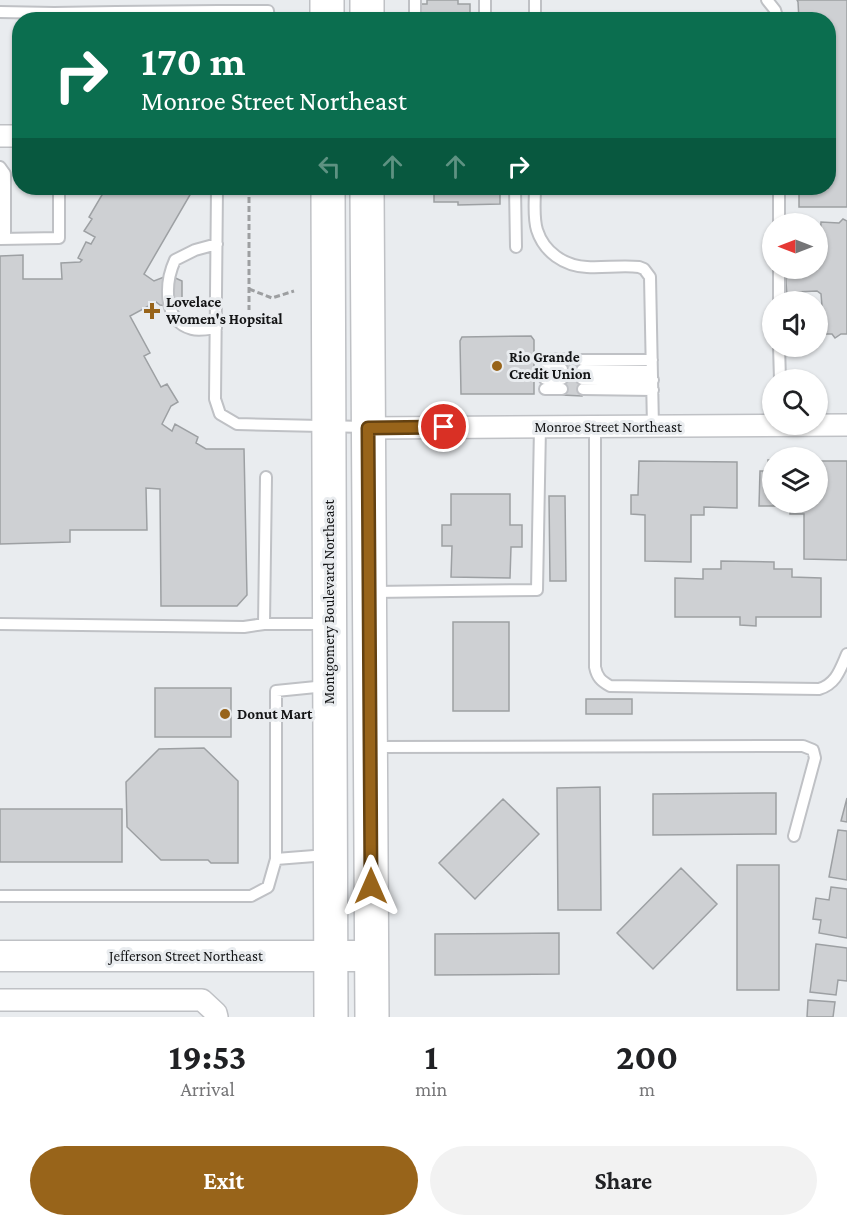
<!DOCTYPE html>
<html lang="en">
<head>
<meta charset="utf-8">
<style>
	body { margin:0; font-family:"Crimson Pro",serif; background:#f2f2f2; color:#202124; height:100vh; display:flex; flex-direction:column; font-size:22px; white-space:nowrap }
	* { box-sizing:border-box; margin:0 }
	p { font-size:20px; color:#757577 }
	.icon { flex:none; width:33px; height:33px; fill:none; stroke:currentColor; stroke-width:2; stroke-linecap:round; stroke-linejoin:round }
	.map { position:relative; height:1017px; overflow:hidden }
	.panel { display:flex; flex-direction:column; background:#fff; flex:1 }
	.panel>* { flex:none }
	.hud { position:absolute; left:12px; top:12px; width:824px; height:183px; border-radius:24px; box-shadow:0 2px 4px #0004; background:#0b6e4f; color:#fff; overflow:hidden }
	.needle { width:39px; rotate:270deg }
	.controls { position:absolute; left:762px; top:213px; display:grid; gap:12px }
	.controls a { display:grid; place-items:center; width:66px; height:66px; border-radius:50%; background:#fff; box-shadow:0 2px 4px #0004; font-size:30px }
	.pin { position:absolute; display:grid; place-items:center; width:51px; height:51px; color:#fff; margin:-26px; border:3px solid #fff; border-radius:50%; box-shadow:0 2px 6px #0007 }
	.me { position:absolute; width:66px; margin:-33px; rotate:0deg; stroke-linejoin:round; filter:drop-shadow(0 0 4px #0008) }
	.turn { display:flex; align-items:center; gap:21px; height:126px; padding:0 30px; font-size:27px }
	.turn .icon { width:78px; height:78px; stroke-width:2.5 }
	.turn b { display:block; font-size:42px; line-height:51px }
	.lanes { display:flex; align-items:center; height:57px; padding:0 30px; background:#0003; justify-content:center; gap:30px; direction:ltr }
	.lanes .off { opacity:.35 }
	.eta { display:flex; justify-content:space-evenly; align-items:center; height:102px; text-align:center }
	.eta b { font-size:36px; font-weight:700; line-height:42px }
	.button { display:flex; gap:12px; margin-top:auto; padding:12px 30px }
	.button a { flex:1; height:69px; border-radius:36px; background:#98641a; color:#fff; font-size:24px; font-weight:700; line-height:69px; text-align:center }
	.button a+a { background:#f2f2f2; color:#202124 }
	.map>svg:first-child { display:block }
	.building { fill:#ced0d3; stroke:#9da0a3; stroke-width:1.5 }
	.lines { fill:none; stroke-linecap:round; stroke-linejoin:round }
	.service-casing { stroke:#bfc1c5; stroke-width:14 }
	.minor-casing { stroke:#bfc1c5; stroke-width:24 }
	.secondary-casing { stroke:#bfc1c5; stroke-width:33 }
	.primary-casing { stroke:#bfc1c5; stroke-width:36 }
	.path { stroke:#9d9fa1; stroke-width:3; stroke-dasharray:6 3; stroke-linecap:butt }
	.service { stroke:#fff; stroke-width:10 }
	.minor { stroke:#fff; stroke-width:21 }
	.secondary { stroke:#fff; stroke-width:30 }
	.primary { stroke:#fff; stroke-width:33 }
	.route-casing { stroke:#634111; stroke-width:15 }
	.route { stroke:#98641a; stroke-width:10 }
	.poi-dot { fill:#98641a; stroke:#e9ecef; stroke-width:2 }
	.labels { text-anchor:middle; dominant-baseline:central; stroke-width:6; stroke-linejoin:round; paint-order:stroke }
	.poi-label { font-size:15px; font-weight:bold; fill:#141516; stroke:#e9ecef; text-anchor:start }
	.street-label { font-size:15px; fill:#141516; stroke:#e9ecef }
</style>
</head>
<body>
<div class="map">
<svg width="847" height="1017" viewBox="0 0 847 1017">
	<rect width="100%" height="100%" fill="#e9ecef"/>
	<path class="building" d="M427 0H458V4H470V17H460V20H427V17H410V4H427Z
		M797 0H847V207H799V188H828V20H799L798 2Z
		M106 188H194L144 274 154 281 169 275 182 281V301H178L169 306 160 305 156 302 130 316 150 353 144 356 161 387 167 384 178 402 171 406 162 424 172 431 175 424 198 437 196 443 206 449H244L247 595 237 606H161L160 489 146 488 147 530H70V542L0 544V256L23 255V279H62L61 263 80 262 82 260 78 258 86 242 91 244 95 237 84 231 92 219 89 217Z
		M434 188H500V204L458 205V202H434Z
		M843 219 847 221V334H841L835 338 832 334H824L818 338 821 332V316L818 312 822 306 821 294 817 291 795 292V296H787L785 268H818L821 262V251L818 245 820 241 821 222 839 223Z
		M531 336 534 340V394H461L460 341 462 337Z
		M563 356H582V396L562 395Z
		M768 460H772V502H818V461H847V560L804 559V514H790V506H759L760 471H768Z
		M639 461 737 462V508L704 507V515H691V562L645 561V515L631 514V495H638Z
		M451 494H510V525H522V547H511L510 578 451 577 452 546H442V525H451Z
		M549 496H565L566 581H550Z
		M721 561 774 562V569H792V577L821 578V617H756V626L740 625V617H675V578L703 579V569H721Z
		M453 622H509V711H453Z
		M155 688H231V737H155Z
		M586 699H632V714H586Z
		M204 748 238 781V863H211L208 860H161L127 827 126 782 159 749Z
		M600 787 601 910H558L557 788Z
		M776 793V834L653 835V794Z
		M847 798V822L841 821Z
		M503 799 539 834 475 899 439 863Z
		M0 809H122V862H0Z
		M838 830 847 831V880L829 877Z
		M737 865H779V990H737Z
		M681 868 717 904 653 969 617 933Z
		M831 887 847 889V938L819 933 821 920 813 919 816 898 829 900Z
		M559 933V974L435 975V934Z
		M816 944 847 948V981L838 980 836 995 810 992Z
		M808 1000 835 1002 833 1017H807Z"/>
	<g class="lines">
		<defs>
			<path id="service" d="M767 0 775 10 778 20
				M219 11H268L269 20
				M0 12 54 13V18
				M116 12 219 11V20
				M54 13 116 12V19
				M415 20V0
				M485 20V0
				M535 20V0
				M0 167 5 174V239
				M217 188 215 399 220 414 237 424 365 427
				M515 188 516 247
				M535 188C535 201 533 217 537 230 544 252 564 266 587 267 604 268 622 265 639 267L644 269 650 277 653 427
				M779 188V224
				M0 239 59 238V188
				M779 268V302
				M216 328C209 329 199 331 192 329 162 321 165 282 175 260L195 250 217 244
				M779 346 780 380
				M545 360 562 359
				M582 360H652
				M545 369H562
				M582 370 652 371
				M545 379H562
				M582 379 653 380
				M545 389H562
				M583 389 653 390
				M595 427V667C597 677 601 681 610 686L819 689C836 684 840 670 847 654
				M266 477 264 624H326
				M373 592 537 590 540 427
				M0 624 244 627 264 624
				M374 747 803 746 813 750 815 758 794 836
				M276 859 327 855
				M0 896H251L268 887 276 859V691L326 686"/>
			<path id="minor" d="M0 136H20
				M368 428 847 425
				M0 1000H202L216 1013 217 1017"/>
			<path id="secondary" d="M0 956H371"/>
			<path id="primary" d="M327 0V20
				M367 0V20
				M328 188 331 1017
				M367 188 372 1017"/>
		</defs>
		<use href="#service" class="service-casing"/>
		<use href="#minor" class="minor-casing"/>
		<use href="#secondary" class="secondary-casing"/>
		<use href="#primary" class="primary-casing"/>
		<path class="path" d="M249 188V310
			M249 289 272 298 294 291"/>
		<use href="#service" class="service"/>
		<use href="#minor" class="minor"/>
		<use href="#secondary" class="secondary"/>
		<use href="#primary" class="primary"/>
	</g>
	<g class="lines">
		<defs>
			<path id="route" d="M371 886 368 428 444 427"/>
		</defs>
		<use href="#route" class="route-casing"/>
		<use href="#route" class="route"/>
	</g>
	<g class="poi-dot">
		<path d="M149 302h6v6h6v6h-6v6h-6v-6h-6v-6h6z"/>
		<circle cx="497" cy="366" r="6"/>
		<circle cx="225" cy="714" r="6"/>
	</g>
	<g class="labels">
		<g class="poi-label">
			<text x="166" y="302">Lovelace<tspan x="166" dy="17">Women's Hopsital</tspan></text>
			<text x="509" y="357">Rio Grande<tspan x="509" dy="17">Credit Union</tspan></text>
			<text x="237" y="714">Donut Mart</text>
		</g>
		<g class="street-label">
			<text x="608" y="427">Monroe Street Northeast</text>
			<text transform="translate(329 602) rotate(-90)">Montgomery Boulevard Northeast</text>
			<text x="186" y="956">Jefferson Street Northeast</text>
		</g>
	</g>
</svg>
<div class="controls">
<a><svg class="needle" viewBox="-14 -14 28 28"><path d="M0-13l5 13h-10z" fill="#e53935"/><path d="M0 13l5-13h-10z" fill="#757577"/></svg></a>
<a><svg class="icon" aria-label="sound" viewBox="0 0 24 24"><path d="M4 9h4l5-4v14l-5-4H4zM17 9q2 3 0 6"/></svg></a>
<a><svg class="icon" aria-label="search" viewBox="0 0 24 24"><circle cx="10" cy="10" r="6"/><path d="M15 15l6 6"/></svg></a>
<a><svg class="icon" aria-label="layers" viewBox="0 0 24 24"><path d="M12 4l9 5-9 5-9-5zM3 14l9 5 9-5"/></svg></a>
</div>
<div class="pin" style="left:444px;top:427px;background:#d93025"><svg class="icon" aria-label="arrive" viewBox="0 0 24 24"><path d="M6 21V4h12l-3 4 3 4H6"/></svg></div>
<svg class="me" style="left:371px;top:886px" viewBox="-20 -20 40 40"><path d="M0-17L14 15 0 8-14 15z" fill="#98641a" stroke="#fff" stroke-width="4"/></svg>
<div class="hud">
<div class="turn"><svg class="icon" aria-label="right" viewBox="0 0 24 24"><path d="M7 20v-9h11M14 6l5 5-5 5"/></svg><div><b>170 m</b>Monroe Street Northeast</div></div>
<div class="lanes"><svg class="icon off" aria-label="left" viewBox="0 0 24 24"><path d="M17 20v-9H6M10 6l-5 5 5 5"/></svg><svg class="icon off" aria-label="ahead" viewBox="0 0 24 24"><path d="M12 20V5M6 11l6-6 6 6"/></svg><svg class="icon off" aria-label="ahead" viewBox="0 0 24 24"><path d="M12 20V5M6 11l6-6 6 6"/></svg><svg class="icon" aria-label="right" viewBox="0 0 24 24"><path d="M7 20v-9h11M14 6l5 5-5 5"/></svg></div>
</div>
</div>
<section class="panel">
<div class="eta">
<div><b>19:53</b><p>Arrival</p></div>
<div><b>1</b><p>min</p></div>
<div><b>200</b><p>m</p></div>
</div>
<div class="button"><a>Exit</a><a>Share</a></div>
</section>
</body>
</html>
